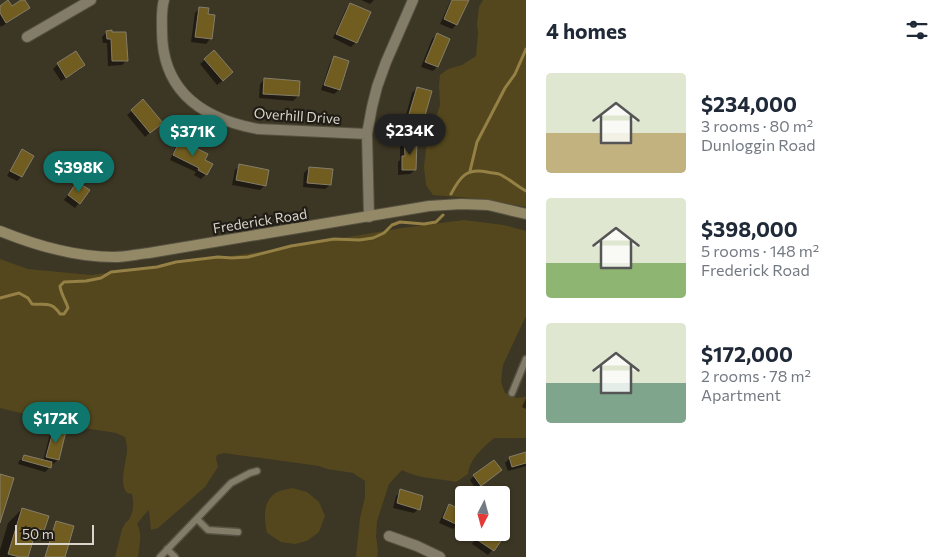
<!DOCTYPE html>
<meta charset="utf-8">
<style>
:root{--surface:#fff;--page:#f2f2f3;--text:#1f2937;--muted:#747a83;--accent:#0f766e}
body{margin:0;font-family:Commissioner,sans-serif;background:var(--page);color:var(--text);height:100vh;display:flex;flex-direction:column;font-size:19px;white-space:nowrap}
*{box-sizing:border-box;margin:0}
p{font-size:16px;color:var(--muted)}
.icon{flex:none;width:28px;height:28px;fill:none;stroke:currentColor;stroke-width:2;stroke-linecap:round;stroke-linejoin:round}
.map{position:relative;flex:1;overflow:hidden}
.drawer{display:flex;flex-direction:column;background:var(--surface);width:425px}
.drawer>*{flex:none}
.needle{width:32px;rotate:186deg}
.buttons{position:absolute;left:455px;top:486px;display:grid;gap:10px}
.buttons a{display:grid;place-items:center;width:55px;height:55px;border-radius:5px;background:var(--surface);box-shadow:0 1px 4px #0004;font-size:25px}
.scale{position:absolute;left:15px;bottom:12px;width:79px;box-sizing:border-box;padding-left:5px;border:2px solid #d9d5cb;border-top:0;font-size:14px;line-height:18px;white-space:nowrap;color:#d9d5cb;-webkit-text-stroke:4px #201d16;paint-order:stroke}
.price{position:absolute;translate:-50% -42px;padding:0 11px;border-radius:18px;background:var(--accent);color:#fff;font-size:16px;line-height:32px;filter:drop-shadow(0 1px 2px #0008)}
.price::after{content:'';position:absolute;left:50%;top:30px;width:15px;height:11px;margin-left:-8px;background:inherit;clip-path:polygon(0 0,100% 0,50% 100%)}
.price.active{background:#222;color:#fff}
ul{padding:0;list-style:none}
li{display:flex;align-items:center;gap:15px;height:125px;padding:0 20px}
li span{display:grid;place-items:center;flex:none;width:140px;height:100px;border-radius:5px;color:#555}
li>.icon{margin-inline-start:auto}
span .icon{width:60px;height:60px;fill:#fffc;stroke-width:1}
li b{font-size:21px}
h2{display:flex;justify-content:space-between;align-items:center;height:60px;padding:0 20px;font-size:21px}
main{display:flex;flex:1;min-height:0}
.map>svg:first-child{display:block}
.green{fill:#54471d}
.shadow{fill:#0007}
.lines{fill:none;stroke-linecap:round;stroke-linejoin:round}
.stream{stroke:#958145;stroke-width:3}
.building{fill:#715d20;stroke:#847d6a}
.lane-casing{stroke:#565142;stroke-width:9}
.street-casing{stroke:#565142;stroke-width:12}
.secondary-casing{stroke:#565142;stroke-width:12}
.lane{stroke:#827c68;stroke-width:6}
.street{stroke:#827c68;stroke-width:10}
.secondary{stroke:#948966;stroke-width:10}
.labels{text-anchor:middle;stroke-width:4.5;stroke-linejoin:round;paint-order:stroke}
.street-label{font-size:14px;fill:#d9d5cb;stroke:#201d16}
</style>
<main>
<div class="map">
<svg width="526" height="557" viewBox="0 0 526 557">
<rect width="100%" height="100%" fill="#3c3624"/>
<path class="green" d="M483,0H526V207L482,199L433,195L426,185L424,167L426,149L440,105L439,85L440,75L448,69L462,65L476,56L478,33L477,24L479,7Z
M464,220L504,225L526,231V316L503,365L501,382L505,393L517,398L526,397V438H494C483,448 470,458 468,474L456,482C438,478 418,479 402,470L389,484L377,521L376,536L378,551L377,557H356L360,518L365,497V481L353,473L327,469L319,466L224,453L217,455L216,458L218,467L205,487L158,528L151,530L149,510L144,515L137,524C143,534 139,546 138,557H115L122,529L126,522L128,521C134,512 134,504 132,494L127,493C118,483 127,461 127,449C127,445 126,441 125,437L116,433L84,428L0,408V259L28,269L91,275L253,253L402,228Z
M292,488L307,492L319,502L325,516L319,532L307,541L295,544L281,542L267,533C264,519 262,501 277,492C281,490 288,489 292,488Z"/>
<path class="shadow" d="M361,0H374L370,4Z
M451,0H467L456,25L452,29L440,24Z
M350,5L356,42L351,47L333,38L346,9Z
M0,7L12,8H28L23,12L1,27L0,25Z
M200,8L207,15L214,16L210,39L206,44L191,42L195,13Z
M107,32L127,60L122,65L108,66L107,43H103L102,37Z
M437,35V67L433,71L421,67L432,39Z
M214,52L227,77L217,85L200,64Z
M76,53L84,65L79,70L61,81L53,69L58,64Z
M334,58L339,90L334,94L321,90L330,63Z
M265,79L298,96L293,101L259,98L260,84Z
M417,88L423,118L418,123L405,119L412,93Z
M143,101L156,127L145,137L127,115Z
M181,142L203,160L206,174L201,179L194,175L196,172L170,160L176,146Z
M405,142L415,170L410,174L398,175V162L400,160V147Z
M22,151L21,177L17,181L7,176L18,155Z
M240,166L265,185L260,190L232,185L235,170Z
M309,168L330,185L325,189L303,187L304,173Z
M77,183L79,203L75,208L64,200Z
M526,398V409L522,407Z
M54,429L58,460L53,464H50V467L45,472L18,464L19,461L24,456L43,461L50,434Z
M526,453V466L508,471L505,463L510,458Z
M500,470L476,489L470,480L474,476Z
M401,491L418,509L414,513L393,508L396,496Z
M449,506L457,525L453,529L439,523L445,510Z
M22,509L43,530L32,542L27,557H0V550L8,523Z
M480,532H492L501,539L488,555L472,544Z"/>
<g class="lines">
<path class="stream" d="M470,171L477,142L505,88L515,74L526,49
M451,194C460,177 466,168 487,172C491,173 495,173 499,174C508,178 517,186 526,191
M0,298L19,293L28,298L32,304C45,305 52,301 60,314H64L68,308C66,300 61,295 60,286L64,282L86,281L101,278L111,272L157,267L176,262L218,257L232,258L248,257L291,246L334,239L359,240L373,238L384,233L392,225L400,222L424,224L436,222L443,215"/>
</g>
<path class="building" d="M8,0L12,6L21,0H25L30,8L6,23L0,13V6Z
M452,0H469L457,25L444,19Z
M350,3L371,12L357,43L336,34Z
M199,7L209,8L208,14L215,15L212,39L195,37Z
M112,30V32H126L128,61H112L111,39H107L106,31Z
M437,33L450,39L438,67L425,62Z
M214,50L233,72L223,81L204,59Z
M76,51L85,65L66,78L57,63Z
M334,56L349,61L340,90L324,85Z
M264,78L300,81L299,96L263,94Z
M417,87L432,91L424,119L409,114Z
M143,99L163,123L150,133L131,110Z
M180,140L208,154L205,160L213,164L207,175L198,170L199,168L173,155Z
M404,141H417L416,170H402V156H405Z
M22,149L34,156L22,177L10,171Z
M239,164L269,170L266,186L236,180Z
M309,167L333,169L331,185L307,183Z
M77,182L90,190L80,204L68,195Z
M54,428L66,431L59,460L46,457Z
M526,452V463L512,467L509,457Z
M24,455L52,462L51,468L22,460Z
M494,460L502,470L481,486L473,475Z
M0,474L14,478L0,523Z
M400,489L423,496L420,510L397,503Z
M449,504L464,511V515L458,525L443,518Z
M22,508L49,516L44,531L37,528L28,557H20L8,554Z
M56,521L74,526L65,557H45Z
M480,532H494L503,538L494,551L476,539Z"/>
<g class="lines">
<g class="lane-casing">
<path id="lane" d="M512,393L526,359
M197,519L208,530L238,532
M167,549L175,557
M160,557L231,483L250,473L257,471"/>
</g>
<g class="street-casing">
<path id="street" d="M164,0C161,10 162,20 162,31C162,92 203,119 258,129L367,134
M27,37L91,0
M369,217L367,134L372,107L377,87L386,62L413,0
M389,536L417,546L440,557"/>
</g>
<g class="secondary-casing">
<path id="secondary" d="M0,231C37,246 74,257 114,257C126,257 138,254 149,253L429,206L461,204L488,205L526,214"/>
</g>
<use href="#lane" class="lane"/>
<use href="#street" class="street"/>
<use href="#secondary" class="secondary"/>
</g>
<g class="labels">
<g class="street-label">
<text transform="translate(297 116) rotate(4)" y="5">Overhill Drive</text>
<text transform="translate(260 221) rotate(-9)" y="5">Frederick Road</text>
</g>
</g>
</svg>
<div class="buttons">
<a><svg class="needle" viewBox="-14 -14 28 28"><path d="M0-13l5 13h-10z" fill="#e53935"/><path d="M0 13l5-13h-10z" fill="#747a83"/></svg></a>
</div>
<div class="scale">50 m</div>
<b class="price active" style="left:410px;top:156px">$234K</b>
<b class="price" style="left:193px;top:157px">$371K</b>
<b class="price" style="left:79px;top:193px">$398K</b>
<b class="price" style="left:56px;top:444px">$172K</b>
</div>
<section class="drawer">
<h2>4 homes<svg class="icon" aria-label="filters" viewBox="0 0 24 24"><path d="M4 7h16M4 17h16"/><circle cx="9" cy="7" r="2"/><circle cx="15" cy="17" r="2"/></svg></h2>
<ul>
<li><span style="background:linear-gradient(#dfe7d0 60%,#c2b280 0)"><svg class="icon" aria-label="home" viewBox="0 0 24 24"><path d="M3 11l9-7 9 7M6 9v11h12V9"/></svg></span><div><b>$234,000</b><p>3 rooms · 80 m²</p><p>Dunloggin Road</p></div></li>
<li><span style="background:linear-gradient(#dfe7d0 65%,#8fb573 0)"><svg class="icon" aria-label="home" viewBox="0 0 24 24"><path d="M3 11l9-7 9 7M6 9v11h12V9"/></svg></span><div><b>$398,000</b><p>5 rooms · 148 m²</p><p>Frederick Road</p></div></li>
<li><span style="background:linear-gradient(#dfe7d0 60%,#7fa58c 0)"><svg class="icon" aria-label="home" viewBox="0 0 24 24"><path d="M3 11l9-7 9 7M6 9v11h12V9"/></svg></span><div><b>$172,000</b><p>2 rooms · 78 m²</p><p>Apartment</p></div></li>
</ul>
</section>
</main>
